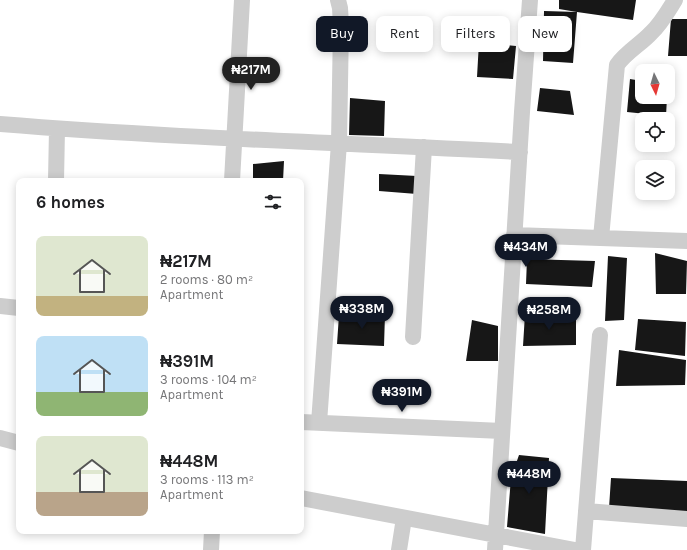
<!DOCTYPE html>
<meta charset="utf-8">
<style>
:root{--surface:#fff;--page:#f2f2f2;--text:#202124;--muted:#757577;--accent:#111827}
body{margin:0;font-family:Karla,sans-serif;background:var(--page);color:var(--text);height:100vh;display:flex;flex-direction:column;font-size:15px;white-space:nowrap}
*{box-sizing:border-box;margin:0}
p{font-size:13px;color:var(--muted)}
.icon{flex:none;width:22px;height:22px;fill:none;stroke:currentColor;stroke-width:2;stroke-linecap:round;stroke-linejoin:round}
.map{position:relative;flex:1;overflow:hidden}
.sheet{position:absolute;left:16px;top:178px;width:288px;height:356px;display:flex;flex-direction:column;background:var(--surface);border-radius:8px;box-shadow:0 2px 10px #0003}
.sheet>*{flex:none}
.guide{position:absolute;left:316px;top:16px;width:311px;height:36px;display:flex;gap:8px}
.needle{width:26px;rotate:175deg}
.fabs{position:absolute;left:635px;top:64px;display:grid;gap:8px}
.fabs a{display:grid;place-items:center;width:40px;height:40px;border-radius:8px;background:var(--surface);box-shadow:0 2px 10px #0003;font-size:20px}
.price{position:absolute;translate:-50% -34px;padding:0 9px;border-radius:14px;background:var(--accent);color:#fff;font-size:13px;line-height:26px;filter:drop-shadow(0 1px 2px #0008)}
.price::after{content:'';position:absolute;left:50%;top:24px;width:12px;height:9px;margin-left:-6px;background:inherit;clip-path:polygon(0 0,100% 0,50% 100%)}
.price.current{background:#222;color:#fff}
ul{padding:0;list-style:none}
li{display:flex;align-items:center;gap:12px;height:100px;padding:0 20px}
li span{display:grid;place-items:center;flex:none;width:112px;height:80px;border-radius:8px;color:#555}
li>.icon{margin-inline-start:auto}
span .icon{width:48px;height:48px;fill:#fffc;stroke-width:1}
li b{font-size:17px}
h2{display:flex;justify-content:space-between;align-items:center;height:48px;padding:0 20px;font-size:17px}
.tag{padding:0 14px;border-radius:8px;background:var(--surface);box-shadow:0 2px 10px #0003;font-size:14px;line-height:36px}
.tag.current{background:var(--accent);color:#fff}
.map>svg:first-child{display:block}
.building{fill:#171717}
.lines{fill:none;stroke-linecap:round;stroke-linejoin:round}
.minor{stroke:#cdcdcd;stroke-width:16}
</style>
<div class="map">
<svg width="687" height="550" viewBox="0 0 687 550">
<rect width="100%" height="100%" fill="#fff"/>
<path class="building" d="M559,0H636L633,20L577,12L573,63L543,61L544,11L577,12L559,9Z
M671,19H687V56H668Z
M479,42L516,46L513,79L477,77Z
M630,79L642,81V97H667L666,116L627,112Z
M540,88L570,91L574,115L537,111Z
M350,98L385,101L384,136L349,135Z
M284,161L283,181H253V164Z
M379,174L417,176V194L379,191Z
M655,253L687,261L686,294H656Z
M608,256L627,258L624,320L605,321Z
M527,259L595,261L592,287L526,284Z
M385,314L384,346L337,344L339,315Z
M525,314L576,318V345L523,346Z
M638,319L686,322L685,356L635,350Z
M472,320L498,326V361H466Z
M619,350L686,360L685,385L616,386Z
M519,455L549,458L545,534L507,527L511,478Z
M611,478L687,481V513L609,508Z"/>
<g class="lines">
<path class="minor" d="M0,124C173,138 346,143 520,152
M56,181L57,129
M232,181L242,0
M514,235L687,241
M601,238L617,65C626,52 641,44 651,33C661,24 668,11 675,0
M0,306L19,308
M413,337L424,147
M301,422L502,431
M319,423L339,143L341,25L340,8L338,0
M0,438L19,443
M301,498L575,550
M586,511L687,519
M211,550L212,531
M399,550L404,518
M495,550L522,112L530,0
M583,550L600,335"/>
</g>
</svg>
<div class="fabs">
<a><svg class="needle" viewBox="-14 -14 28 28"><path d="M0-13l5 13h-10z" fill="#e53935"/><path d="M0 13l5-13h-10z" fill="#757577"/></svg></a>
<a><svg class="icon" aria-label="locate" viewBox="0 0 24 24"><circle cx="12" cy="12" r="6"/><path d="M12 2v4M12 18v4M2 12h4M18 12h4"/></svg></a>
<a><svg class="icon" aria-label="layers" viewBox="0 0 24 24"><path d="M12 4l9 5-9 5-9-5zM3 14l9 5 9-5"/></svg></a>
</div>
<b class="price current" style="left:251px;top:91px">₦217M</b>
<b class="price" style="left:526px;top:268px">₦434M</b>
<b class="price" style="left:362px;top:330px">₦338M</b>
<b class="price" style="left:549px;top:331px">₦258M</b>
<b class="price" style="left:402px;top:413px">₦391M</b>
<b class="price" style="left:529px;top:495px">₦448M</b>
<div class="guide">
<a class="tag current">Buy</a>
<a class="tag">Rent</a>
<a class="tag">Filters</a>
<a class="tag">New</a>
</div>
<section class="sheet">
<h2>6 homes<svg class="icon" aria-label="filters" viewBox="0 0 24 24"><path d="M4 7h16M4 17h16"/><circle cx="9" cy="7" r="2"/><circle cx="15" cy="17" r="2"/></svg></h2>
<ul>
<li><span style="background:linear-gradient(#dfe7d0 75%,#c2b280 0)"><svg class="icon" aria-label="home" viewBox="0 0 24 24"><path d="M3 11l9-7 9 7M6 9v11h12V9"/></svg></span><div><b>₦217M</b><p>2 rooms · 80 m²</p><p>Apartment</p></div></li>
<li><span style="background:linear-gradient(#bfe0f5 70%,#8fb573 0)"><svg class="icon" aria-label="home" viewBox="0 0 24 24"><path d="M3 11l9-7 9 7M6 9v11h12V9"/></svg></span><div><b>₦391M</b><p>3 rooms · 104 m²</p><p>Apartment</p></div></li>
<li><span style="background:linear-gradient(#dfe7d0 70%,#b9a48a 0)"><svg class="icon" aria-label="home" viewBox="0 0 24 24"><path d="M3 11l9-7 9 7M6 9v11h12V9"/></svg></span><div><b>₦448M</b><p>3 rooms · 113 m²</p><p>Apartment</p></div></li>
</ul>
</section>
</div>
